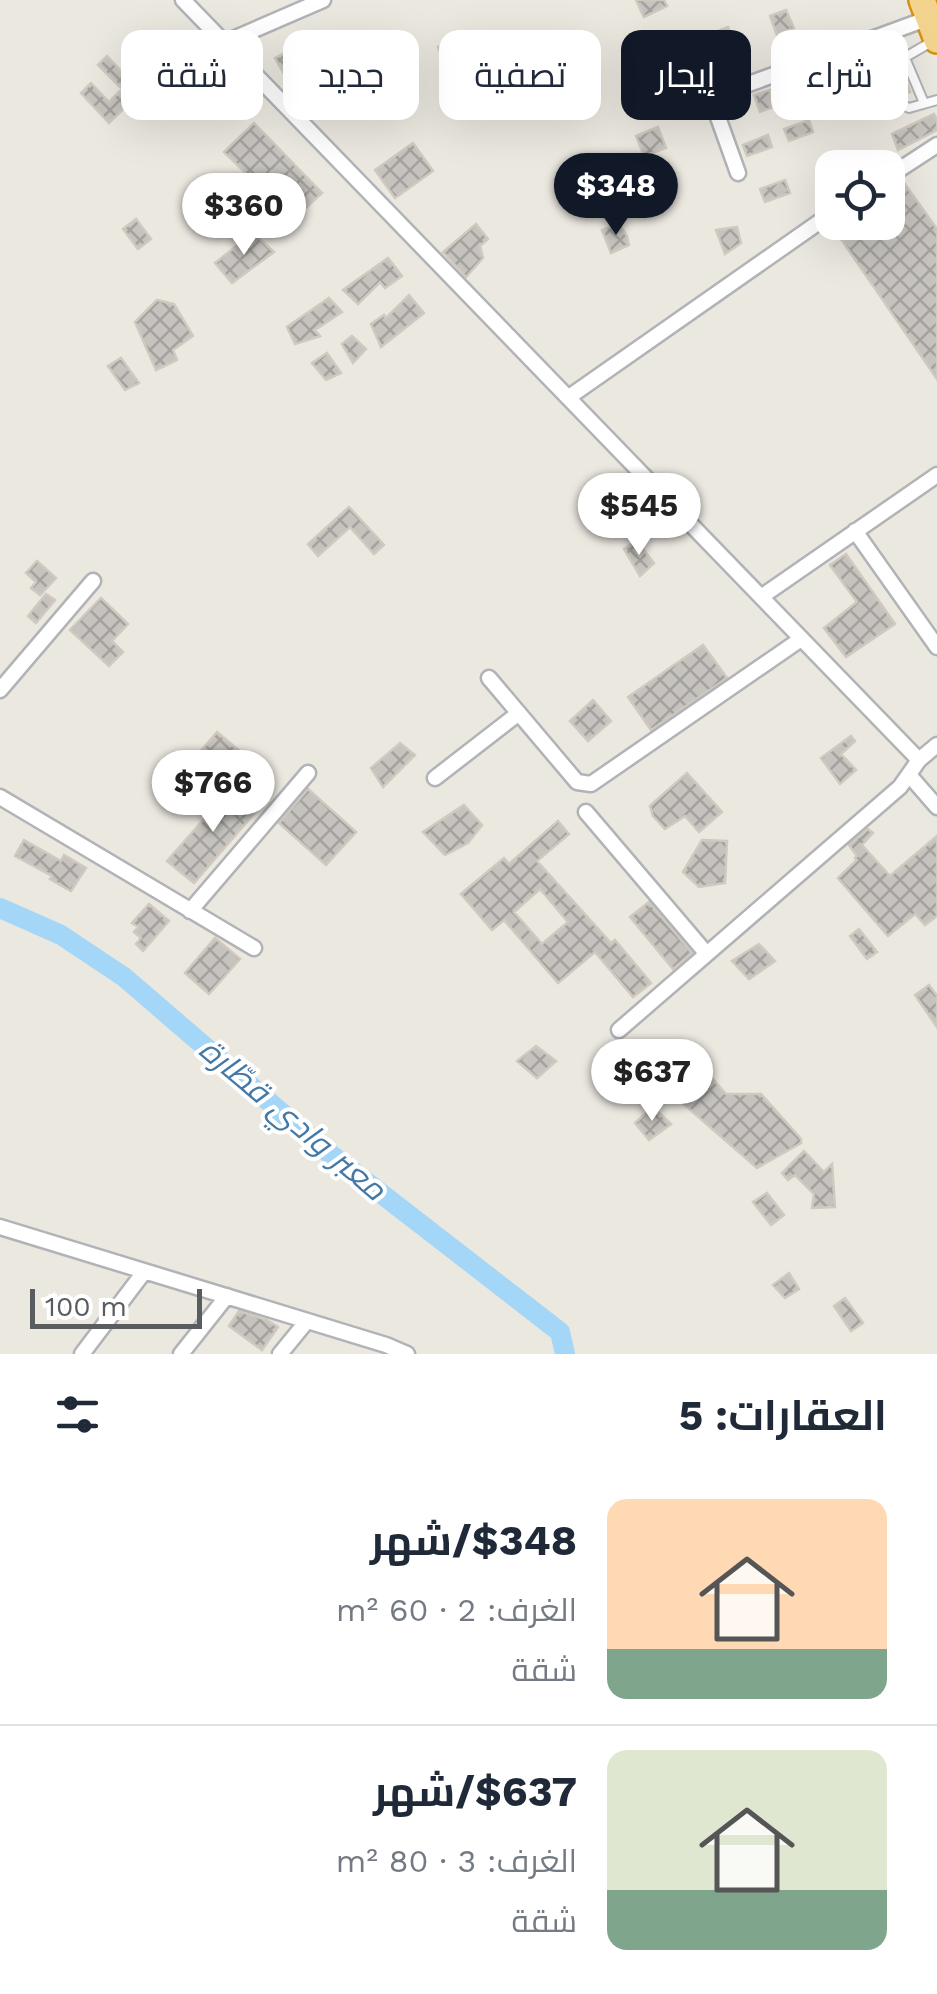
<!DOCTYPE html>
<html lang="ar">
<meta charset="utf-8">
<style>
:root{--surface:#fff;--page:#f2f2f3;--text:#1f2937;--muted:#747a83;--line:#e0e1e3;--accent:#111827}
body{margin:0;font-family:"Work Sans",Cairo,sans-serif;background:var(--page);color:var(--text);direction:rtl;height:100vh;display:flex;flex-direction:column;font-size:38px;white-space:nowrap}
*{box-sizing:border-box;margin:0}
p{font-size:32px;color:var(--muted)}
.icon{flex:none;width:55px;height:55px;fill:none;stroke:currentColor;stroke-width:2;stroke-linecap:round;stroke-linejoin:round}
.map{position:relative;height:1354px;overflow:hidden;direction:ltr}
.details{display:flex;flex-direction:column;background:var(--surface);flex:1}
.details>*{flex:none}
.guide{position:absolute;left:30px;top:30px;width:878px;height:90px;direction:rtl;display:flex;gap:20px}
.tools{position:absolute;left:815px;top:150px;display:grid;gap:20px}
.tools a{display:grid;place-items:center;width:90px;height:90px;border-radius:20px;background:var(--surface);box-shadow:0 10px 40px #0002;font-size:50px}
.scale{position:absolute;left:30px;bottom:25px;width:172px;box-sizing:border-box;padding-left:10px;border:5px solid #595d60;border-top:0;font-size:28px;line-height:35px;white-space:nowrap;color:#595d60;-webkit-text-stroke:8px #fff;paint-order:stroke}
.price{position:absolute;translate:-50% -85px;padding:0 22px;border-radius:35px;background:#fff;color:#222;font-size:32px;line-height:65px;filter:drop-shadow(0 2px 5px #0008)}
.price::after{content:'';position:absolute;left:50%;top:60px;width:30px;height:22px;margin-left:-15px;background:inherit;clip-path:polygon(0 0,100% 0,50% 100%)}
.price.current{background:var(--accent);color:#fff}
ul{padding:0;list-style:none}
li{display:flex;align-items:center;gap:30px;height:250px;padding:0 50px}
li+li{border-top:2px solid var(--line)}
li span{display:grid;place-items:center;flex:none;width:280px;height:200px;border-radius:20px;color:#555}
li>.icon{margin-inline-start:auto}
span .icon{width:120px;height:120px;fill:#fffc;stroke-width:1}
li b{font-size:42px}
h2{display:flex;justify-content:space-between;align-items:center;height:120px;padding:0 50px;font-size:42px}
.chip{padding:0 35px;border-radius:20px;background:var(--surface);box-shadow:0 10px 40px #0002;font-size:35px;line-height:90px}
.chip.current{background:var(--accent);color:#fff}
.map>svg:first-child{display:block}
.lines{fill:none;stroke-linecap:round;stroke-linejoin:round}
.river{stroke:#a4d7f7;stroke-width:20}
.building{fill:url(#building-cross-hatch);stroke:#cfc9bf;stroke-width:2.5;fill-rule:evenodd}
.lane-casing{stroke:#b1b3b7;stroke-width:12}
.street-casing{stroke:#b1b3b7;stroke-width:19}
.highway-casing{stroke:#d89013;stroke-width:30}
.lane{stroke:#fff;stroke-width:8}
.street{stroke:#fff;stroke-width:14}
.highway{stroke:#f3d48f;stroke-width:25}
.labels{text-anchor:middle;stroke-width:8;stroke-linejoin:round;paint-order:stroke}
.water-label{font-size:32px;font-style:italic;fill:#4479a6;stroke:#fff}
</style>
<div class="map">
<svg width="937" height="1354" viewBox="0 0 937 1354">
<defs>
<pattern id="building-cross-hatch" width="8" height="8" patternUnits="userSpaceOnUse" patternTransform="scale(2.5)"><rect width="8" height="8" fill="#c6c3be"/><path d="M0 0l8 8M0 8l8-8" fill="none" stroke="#a4a29e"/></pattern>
</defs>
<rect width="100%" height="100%" fill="#ebe8e0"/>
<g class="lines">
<path class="river" d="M0,908L61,935L124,977L325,1150L560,1332L565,1354"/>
</g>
<path class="building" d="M636,0H664L667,6L644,17Z
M786,10L794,28L777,35L770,16Z
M728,27L743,68L703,83L688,42Z
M459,39L474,77L453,85L438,47Z
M287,52L300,74L288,81L275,58Z
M107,56L141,92L109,123L81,93L91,83L109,102L122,89L98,65Z
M830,73L842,106L828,111L816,79Z
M904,74L910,92L905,94L901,89H895L891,93V99L880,103L871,80L880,77L882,82L892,86L897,83L898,76Z
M796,84L801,97L760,112L754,95L770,90L771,94Z
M934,114L937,120V130L898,150L892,134Z
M809,120L813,132L789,141L784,129Z
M254,123L322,193L307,207L272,171L258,185L224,152Z
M658,127L666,148L644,156L636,136Z
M768,135L772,147L747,156L743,145Z
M413,143L433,171L395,198L375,170Z
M785,180L790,193L765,202L760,189Z
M902,180L937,229V379L832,226L837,222H888V188Z
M136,219L151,239L138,249L123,229Z
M476,224L488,239L480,246L483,258L466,277L443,252Z
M619,224L627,236L629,245L611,253L602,230Z
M737,227L741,243L725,254L716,230Z
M253,233L274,252L232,283L215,263Z
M388,258L402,276L385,288L380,282L358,304L343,290Z
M409,295L424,313L381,347L371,324L384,315L386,318Z
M329,298L342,312L315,330L320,336L295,344L287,327Z
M157,300L174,304L193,336L173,350L177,360L156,370L135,322Z
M352,336L366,349L353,363L342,344Z
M327,353L341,373L326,380L312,363Z
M121,358L139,383L125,390L108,366Z
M349,507L384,545L374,554L350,527L318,556L308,544Z
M637,541L654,563L640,576L624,549Z
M846,554L895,624L846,657L824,628L857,602L830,565Z
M37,561L56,578L40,595L31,588L36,582L26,573Z
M46,594L55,600L36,623L28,616Z
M101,598L128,624L112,641L123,652L109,666L70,630Z
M703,645L727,678L651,730L628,697Z
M593,700L611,721L588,741L570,721Z
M217,732L254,763L235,786L198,754Z
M851,736L855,741L841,754L856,770L840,784L821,758Z
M400,743L415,755L383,787L371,768Z
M687,773L722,812L699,832L685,816L665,829L653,816L650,806Z
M233,786L259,808L194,883L167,861Z
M308,789L356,832L326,865L279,823Z
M464,805L482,825L468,843L445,855L423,832Z
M558,821L569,834L537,861L611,943L615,940L651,983L633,997L595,952L558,983L504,920L492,930L461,894L504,858L509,864ZM540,889L568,922L542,944L514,912Z
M868,829L873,833L862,845L890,876L937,836V916L925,925L915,914L888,936L838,878L857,860L855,858L857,856L849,845Z
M24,840L61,861L64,855L86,868L71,891L50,879L52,876L15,856Z
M702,840L727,841L725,883L699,887L683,872Z
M649,902L692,953L673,969L630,917Z
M149,904L169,921L143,951L136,944L141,938L134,932L138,927L132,923Z
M859,929L877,952L867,959L850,936Z
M215,938L240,959L209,994L185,973Z
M759,944L775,961L749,979L732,961Z
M929,985L937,996V1027L915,995Z
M536,1046L556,1061L537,1078L517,1061Z
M701,1065L726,1094H761L801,1139V1143L757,1168L672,1094V1090Z
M653,1107L671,1124L649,1140L635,1123Z
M804,1151L824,1172L832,1164L835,1207L812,1208L814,1194L795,1175L788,1180L782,1173Z
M767,1193L784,1215L771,1225L753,1202Z
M789,1273L799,1289L785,1298L773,1285Z
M845,1298L863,1323L851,1331L834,1306Z
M239,1311L267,1320L278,1327L262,1350L229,1326Z"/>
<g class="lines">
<g class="lane-casing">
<path id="lane" d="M905,58L924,103
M891,79L889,72L890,66L933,41
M898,96L903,105L909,108L937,100"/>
</g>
<g class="street-casing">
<path id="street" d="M183,0L919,760
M224,43L323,0
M738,173L714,106L716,96L929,18
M888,177L937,145
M569,397L832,213
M855,531L937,647
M761,597L937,475
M489,678L577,782L591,784L801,639
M0,690L93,581
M910,776L937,807
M435,778L519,713
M0,797L254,948
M586,812L706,953
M190,911L308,773
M619,1030L900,787L919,760L937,745
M0,1227L386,1345L407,1354
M82,1354L144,1272
M181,1354L227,1296
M280,1354L307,1321"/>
</g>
<g class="highway-casing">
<path id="highway" d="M922,0L937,40"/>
</g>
<use href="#lane" class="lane"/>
<use href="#street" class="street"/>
<use href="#highway" class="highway"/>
</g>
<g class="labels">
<g class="water-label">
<text transform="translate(293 1119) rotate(40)" y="11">معبر وادي قطّارة</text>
</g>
</g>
</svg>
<div class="tools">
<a><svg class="icon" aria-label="locate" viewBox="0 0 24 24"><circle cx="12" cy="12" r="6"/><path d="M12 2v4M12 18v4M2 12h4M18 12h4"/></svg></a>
</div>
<div class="scale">100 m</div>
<b class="price current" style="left:616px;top:238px">$348</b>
<b class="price" style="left:244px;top:258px">$360</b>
<b class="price" style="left:639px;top:558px">$545</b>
<b class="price" style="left:213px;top:835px">$766</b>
<b class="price" style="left:652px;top:1124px">$637</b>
<div class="guide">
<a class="chip">شراء</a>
<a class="chip current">إيجار</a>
<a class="chip">تصفية</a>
<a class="chip">جديد</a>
<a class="chip">شقة</a>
</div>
</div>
<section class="details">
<h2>العقارات: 5<svg class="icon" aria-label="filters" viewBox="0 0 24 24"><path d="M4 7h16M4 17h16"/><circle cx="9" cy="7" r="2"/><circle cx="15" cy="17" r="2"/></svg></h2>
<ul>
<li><span style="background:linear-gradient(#ffd9b3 75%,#7fa58c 0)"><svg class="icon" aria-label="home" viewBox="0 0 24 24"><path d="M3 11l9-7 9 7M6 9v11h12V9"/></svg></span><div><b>$348/شهر</b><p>الغرف: 2 · 60 m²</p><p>شقة</p></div></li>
<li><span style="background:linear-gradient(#dfe7d0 70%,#7fa58c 0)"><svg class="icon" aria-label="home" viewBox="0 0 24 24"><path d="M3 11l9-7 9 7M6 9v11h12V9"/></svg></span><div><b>$637/شهر</b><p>الغرف: 3 · 80 m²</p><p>شقة</p></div></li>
</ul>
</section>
